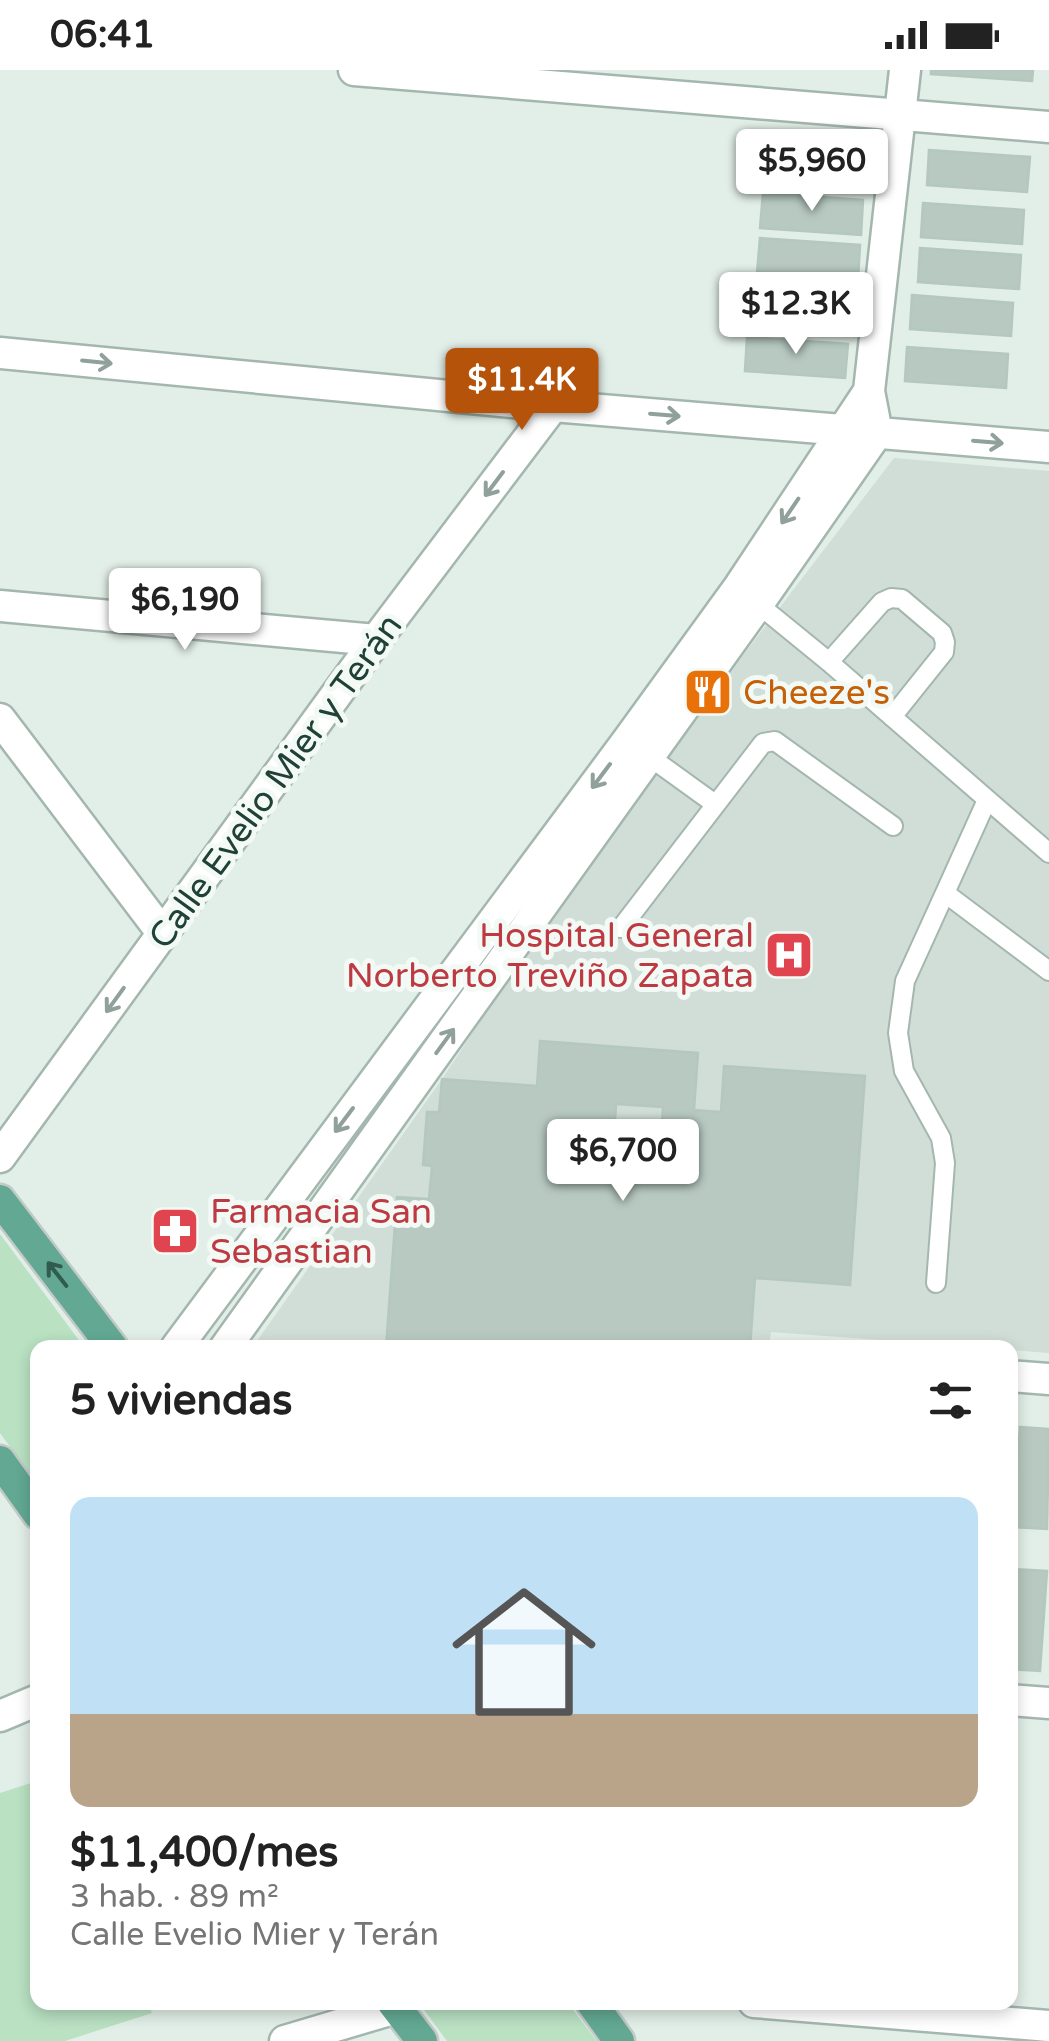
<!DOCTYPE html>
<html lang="es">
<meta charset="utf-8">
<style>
:root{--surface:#fff;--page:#f2f2f2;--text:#222;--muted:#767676;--accent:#b45309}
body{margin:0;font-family:"Varela Round",sans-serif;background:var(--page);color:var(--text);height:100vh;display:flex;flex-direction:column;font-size:38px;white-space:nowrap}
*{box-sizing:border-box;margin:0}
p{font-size:32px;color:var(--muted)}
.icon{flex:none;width:55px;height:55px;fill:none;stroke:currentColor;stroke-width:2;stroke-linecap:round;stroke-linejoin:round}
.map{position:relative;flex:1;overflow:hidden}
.panel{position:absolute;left:30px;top:1270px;width:988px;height:670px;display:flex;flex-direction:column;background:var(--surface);border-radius:20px;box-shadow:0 5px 15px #0003}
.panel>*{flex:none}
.price{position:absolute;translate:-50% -85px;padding:0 22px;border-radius:10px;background:#fff;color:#222;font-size:32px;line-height:65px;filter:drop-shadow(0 2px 5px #0008)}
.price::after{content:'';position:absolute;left:50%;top:60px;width:30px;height:22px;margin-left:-15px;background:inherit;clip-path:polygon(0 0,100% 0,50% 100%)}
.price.active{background:var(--accent);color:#fff}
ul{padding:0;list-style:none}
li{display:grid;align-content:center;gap:20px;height:530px;padding:0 40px}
li span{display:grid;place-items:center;height:310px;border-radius:20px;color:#555}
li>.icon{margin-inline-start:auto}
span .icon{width:180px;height:180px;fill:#fffc;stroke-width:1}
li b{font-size:42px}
h2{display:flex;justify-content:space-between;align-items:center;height:120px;padding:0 40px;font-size:42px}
.status{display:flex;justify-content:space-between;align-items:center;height:70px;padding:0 50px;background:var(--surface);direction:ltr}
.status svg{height:28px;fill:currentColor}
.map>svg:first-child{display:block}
.built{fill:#d0ded7}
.green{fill:#b9e1c2}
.building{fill:#b7c9c1;stroke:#b4c8bf;stroke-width:2.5;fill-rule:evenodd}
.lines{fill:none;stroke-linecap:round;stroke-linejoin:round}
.service-casing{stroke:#a4b7af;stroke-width:22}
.minor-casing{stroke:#a4b7af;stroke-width:35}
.primary-casing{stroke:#c1cac7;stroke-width:35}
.service{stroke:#fff;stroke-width:18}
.minor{stroke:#fff;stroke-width:30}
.primary{stroke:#62a892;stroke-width:30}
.oneway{stroke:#90a09b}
.oneway2{stroke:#305b4e}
.labels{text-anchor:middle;stroke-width:10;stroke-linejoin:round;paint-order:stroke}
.food-label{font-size:35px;fill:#c56008;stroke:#f3faf6;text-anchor:start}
.street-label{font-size:35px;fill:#204137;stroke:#f3faf6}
.health-label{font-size:35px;fill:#be3a42;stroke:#f3faf6;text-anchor:end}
</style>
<div class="status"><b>06:41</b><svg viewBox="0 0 49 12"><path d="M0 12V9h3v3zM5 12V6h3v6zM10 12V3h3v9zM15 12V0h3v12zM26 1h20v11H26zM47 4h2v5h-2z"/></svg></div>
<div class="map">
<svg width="1049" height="1971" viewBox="0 0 1049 1971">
<rect width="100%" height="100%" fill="#e2eee8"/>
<path class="built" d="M894,388L1049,401V1283L1010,1280V1278L975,1277L771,1262L769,1278H252L442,1009L489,938L735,596Z"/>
<path class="green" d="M0,1164L84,1277L38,1278L37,1414L0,1363Z
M37,1711L38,1932L148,1933L152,1943L65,1971H0V1723Z
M419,1933H568L597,1971H447Z"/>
<path class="building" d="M931,0H1033L1032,11L931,4Z
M768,71L869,78L866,112L766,105Z
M929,80L1030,87L1027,122L927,115Z
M763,123L863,130L861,165L760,158Z
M923,133L1024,140L1022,174L921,167Z
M760,168L860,175L858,209L757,203Z
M920,178L1021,185L1019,219L918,212Z
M751,216L852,223L850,257L749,250Z
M912,225L1013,233L1011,266L910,259Z
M747,267L848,274L845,308L745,301Z
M907,277L1008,284L1006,318L905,311Z
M540,971L698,983L694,1040L721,1042L724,996L865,1006L850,1215L755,1208L750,1278H386L397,1127L429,1129L432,1096L423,1095L427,1042H439L442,1009L537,1016ZM616,1034L663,1037L662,1053L615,1051Z
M1020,1357L1049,1359L1047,1459L1013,1457Z
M1013,1499L1047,1501L1040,1601L1010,1599V1539Z"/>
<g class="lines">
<g class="service-casing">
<path id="service" d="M753,530L829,592L1049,783
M829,592L882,532L891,528L902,529L942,563L945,572L944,582L892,647
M643,682L715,734
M987,730L945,823L1049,901
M621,858L763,673L775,671L893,756
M936,1213L945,1093L941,1068L904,1001L898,963L905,911L945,823"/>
</g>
<g class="minor-casing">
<path id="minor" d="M354,0L1049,57
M0,283L553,336L1049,377
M0,536L376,570
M0,649L163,864
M0,1087L376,570L553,336
M176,1278L628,670L739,517L869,321
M225,1278L758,534L877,363L869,321L905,0
M1010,1306L1049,1309
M1010,1630L1049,1633
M0,1646L38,1630
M754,1932L1049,1956
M285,1971L396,1938"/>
</g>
<g class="primary-casing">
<path id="primary" d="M0,1130L113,1278
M0,1391L38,1444
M392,1932L422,1971
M591,1932L619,1971"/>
</g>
<use href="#service" class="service"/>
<use href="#minor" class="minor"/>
<use href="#primary" class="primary"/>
</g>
<defs><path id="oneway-shaft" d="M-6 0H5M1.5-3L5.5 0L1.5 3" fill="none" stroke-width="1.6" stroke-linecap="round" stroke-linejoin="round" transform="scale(2.5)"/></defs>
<g class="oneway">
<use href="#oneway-shaft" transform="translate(97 292) rotate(6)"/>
<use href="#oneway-shaft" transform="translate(665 345) rotate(5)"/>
<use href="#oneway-shaft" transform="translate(988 372) rotate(5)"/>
<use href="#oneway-shaft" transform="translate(494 414) rotate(127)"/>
<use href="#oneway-shaft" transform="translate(790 441) rotate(124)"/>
<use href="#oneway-shaft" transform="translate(601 706) rotate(127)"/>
<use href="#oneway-shaft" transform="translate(115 930) rotate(126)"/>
<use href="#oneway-shaft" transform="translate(445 971) rotate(-54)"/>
<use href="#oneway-shaft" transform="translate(344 1050) rotate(127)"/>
</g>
<use class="oneway2" href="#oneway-shaft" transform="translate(57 1204) rotate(-128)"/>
<defs>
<g id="restaurant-square" transform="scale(2.5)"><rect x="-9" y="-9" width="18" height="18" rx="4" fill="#e8710a" stroke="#f3faf6"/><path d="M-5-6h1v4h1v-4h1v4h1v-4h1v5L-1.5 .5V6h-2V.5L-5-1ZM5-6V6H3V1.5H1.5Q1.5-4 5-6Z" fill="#fff"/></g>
<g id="hospital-square" transform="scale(2.5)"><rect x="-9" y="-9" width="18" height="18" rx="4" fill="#e0444e" stroke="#f3faf6"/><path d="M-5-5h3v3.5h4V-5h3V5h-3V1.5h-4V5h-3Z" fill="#fff"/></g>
<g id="pharmacy-square" transform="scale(2.5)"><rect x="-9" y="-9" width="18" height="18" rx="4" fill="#e0444e" stroke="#f3faf6"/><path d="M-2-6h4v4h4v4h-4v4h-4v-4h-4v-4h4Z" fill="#fff"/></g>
</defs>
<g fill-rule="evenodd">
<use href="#restaurant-square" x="708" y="622"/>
<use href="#hospital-square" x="789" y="885"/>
<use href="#pharmacy-square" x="175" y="1161"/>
</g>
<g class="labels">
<g class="food-label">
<text x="743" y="634">Cheeze's</text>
</g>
<g class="street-label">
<text transform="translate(275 711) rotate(-54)" y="12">Calle Evelio Mier y Terán</text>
</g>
<g class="health-label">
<text x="754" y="877">Hospital General<tspan x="754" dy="40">Norberto Treviño Zapata</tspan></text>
<text x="210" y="1153" text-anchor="start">Farmacia San<tspan x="210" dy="40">Sebastian</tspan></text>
</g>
</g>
</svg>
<b class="price" style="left:812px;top:144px">$5,960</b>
<b class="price" style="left:796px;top:287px">$12.3K</b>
<b class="price active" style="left:522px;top:363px">$11.4K</b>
<b class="price" style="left:185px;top:583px">$6,190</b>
<b class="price" style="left:623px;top:1134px">$6,700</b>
<section class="panel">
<h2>5 viviendas<svg class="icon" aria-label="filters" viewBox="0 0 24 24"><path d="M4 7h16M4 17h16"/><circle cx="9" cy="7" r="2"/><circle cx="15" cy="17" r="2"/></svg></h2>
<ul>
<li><span style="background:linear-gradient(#bfe0f5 70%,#b9a48a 0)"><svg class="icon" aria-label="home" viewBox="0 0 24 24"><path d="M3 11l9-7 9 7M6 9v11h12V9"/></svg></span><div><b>$11,400/mes</b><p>3 hab. · 89 m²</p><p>Calle Evelio Mier y Terán</p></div></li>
</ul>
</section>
</div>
